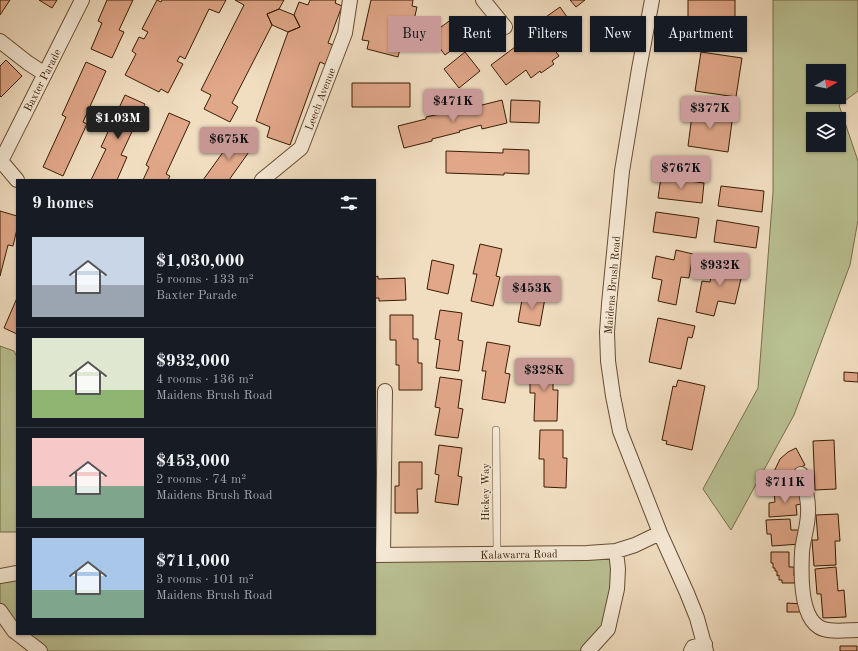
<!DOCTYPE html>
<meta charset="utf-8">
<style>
:root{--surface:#171b24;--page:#20242c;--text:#f1f3f6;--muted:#9ea1a6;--line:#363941;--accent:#c59692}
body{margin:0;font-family:"Old Standard TT",serif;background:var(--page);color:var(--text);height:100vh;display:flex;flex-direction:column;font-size:15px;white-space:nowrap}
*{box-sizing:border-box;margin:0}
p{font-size:13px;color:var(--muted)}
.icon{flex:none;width:22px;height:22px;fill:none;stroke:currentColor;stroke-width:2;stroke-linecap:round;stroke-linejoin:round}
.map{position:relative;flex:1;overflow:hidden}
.drawer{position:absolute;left:16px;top:179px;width:360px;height:456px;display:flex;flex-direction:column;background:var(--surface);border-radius:0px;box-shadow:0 1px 3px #0004}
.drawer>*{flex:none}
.hud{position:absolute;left:388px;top:16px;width:380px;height:36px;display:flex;gap:8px}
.needle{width:26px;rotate:80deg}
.controls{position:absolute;left:806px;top:64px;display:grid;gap:8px}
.controls a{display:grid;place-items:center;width:40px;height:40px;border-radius:0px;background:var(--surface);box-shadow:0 1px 3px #0004;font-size:20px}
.price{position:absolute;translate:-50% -34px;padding:0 9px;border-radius:4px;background:var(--accent);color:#111;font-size:13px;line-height:26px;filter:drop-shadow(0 1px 2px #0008)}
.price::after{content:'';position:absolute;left:50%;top:24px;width:12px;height:9px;margin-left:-6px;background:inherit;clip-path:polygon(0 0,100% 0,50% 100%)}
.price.active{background:#222;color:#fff}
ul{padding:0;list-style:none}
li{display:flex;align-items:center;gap:12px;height:100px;padding:0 16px}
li+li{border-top:1px solid var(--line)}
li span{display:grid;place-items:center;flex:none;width:112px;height:80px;border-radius:0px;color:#555}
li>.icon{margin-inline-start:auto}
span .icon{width:48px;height:48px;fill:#fffc;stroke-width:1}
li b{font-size:17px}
h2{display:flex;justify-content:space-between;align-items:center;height:48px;padding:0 16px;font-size:17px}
.chip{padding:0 14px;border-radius:0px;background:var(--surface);box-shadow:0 1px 3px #0004;font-size:14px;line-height:36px}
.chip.active{background:var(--accent);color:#111}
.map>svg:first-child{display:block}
.green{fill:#b9c193;stroke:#7a6e4b;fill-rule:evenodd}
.building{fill:#e0a789;stroke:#3a1c03}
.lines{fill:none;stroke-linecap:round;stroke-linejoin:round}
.service-casing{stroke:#684c32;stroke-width:8}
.minor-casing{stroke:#684c32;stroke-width:16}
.service{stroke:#f6ead7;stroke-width:7}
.minor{stroke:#f6ead7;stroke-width:14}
.labels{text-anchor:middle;stroke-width:3;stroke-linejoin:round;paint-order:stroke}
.street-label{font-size:11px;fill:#3a1c03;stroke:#f6ead7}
</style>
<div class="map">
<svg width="858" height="651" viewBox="0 0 858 651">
<rect width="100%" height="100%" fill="#f1dec1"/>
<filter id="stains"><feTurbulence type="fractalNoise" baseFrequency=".005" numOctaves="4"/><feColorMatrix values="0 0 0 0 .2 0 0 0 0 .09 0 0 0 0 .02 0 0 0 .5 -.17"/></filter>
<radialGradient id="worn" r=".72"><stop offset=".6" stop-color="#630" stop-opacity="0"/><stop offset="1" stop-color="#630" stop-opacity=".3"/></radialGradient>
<path class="green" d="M773,0H858V91L839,105L858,161V220L850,265L794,415L731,530L703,489L758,388L773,192ZM813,71H839V97H813ZM813,119H839V145H813Z
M0,346L14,351L17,357V532H0Z
M616,551L608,629L588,651H40L18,634H375V555Z
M17,573V633L0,611V576Z"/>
<path class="building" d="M0,0H10L0,15Z
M39,0H57L52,8Z
M107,0H133L119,30L124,32L112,58L91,49L102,23L98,21Z
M157,0L161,2L162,0H226L219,13L209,9L185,59L180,56L177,61L183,64L168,93L161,89L159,92L125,75L136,54L132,51L139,37L144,39L148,32L142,29Z
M235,0H284L279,9L267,14L272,25L232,103L238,107L230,122L204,109L211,95L201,90L244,5Z
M310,0H336L335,3L342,6L328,43L336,46L329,66L320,62L290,145L267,137L270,127L256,121L288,32L300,27L294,15L299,2L308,5Z
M371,0H413L412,6L417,7L408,46L401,44L398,57L367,49L369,41L362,40Z
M570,0H585L576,7Z
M688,0H735V30H729V42H702V31H688Z
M560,7L577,31L570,36L572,39L563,45L562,43L554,49L559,56L552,61L554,64L541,73L540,71L531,78L526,70L506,85L491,65L539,29L536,24Z
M279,9L294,15L300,27L288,32L272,25L267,14Z
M452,19L467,39L445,55L430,35Z
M465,52L480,71L459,88L444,69Z
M701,52L742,58L736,97L695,91Z
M6,60L22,76L1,97L0,96V66Z
M86,62L106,71L83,122L87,124L63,176L43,167L66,117L62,115Z
M352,83H410V107H352Z
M125,95L145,104L121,155L127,157L117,180H91L106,149L101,147Z
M502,100L507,123L482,129L481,125L459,131L460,132L432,139V141L404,148L398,126L426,119V117L454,111V108L477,103L478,106Z
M511,100L540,101L539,123L510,122Z
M693,108L733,114L728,152L688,146Z
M169,113L190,122L166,174L170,176L168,180H143L149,167L146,165Z
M234,137L251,149L229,180H203Z
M503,149L529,150V174L504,173V175L446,173V151L503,153Z
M661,177L704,183L702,203L658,198Z
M721,186L764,191L762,212L718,206Z
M0,211L17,216V229L13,246L8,245L0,276Z
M656,212L699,218L696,238L653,232Z
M717,220L759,227L756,248L714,242Z
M480,244L502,249L496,276L500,277L493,306L471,301L477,274H473Z
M676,250L693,254L689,278L681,277L676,305L658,301L662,280L652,278L656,256L674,260Z
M714,259L744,266L735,304L718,301L714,316L696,312L702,281L710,282Z
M432,260L454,265L448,294L427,289Z
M378,276V279L405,278L406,300L379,301V298H375V277Z
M523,294L545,298L540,326L518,322Z
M17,298V334L4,328Z
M440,310L462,313L458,340L463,341L459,371L436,368L440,340L435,339Z
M390,315H413V339H418V363H422V390H399V365H396V340H390Z
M658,318L695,326L692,338L688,337L681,369L649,362Z
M487,342L510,346L505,373L510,374L505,403L482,399L486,371H482Z
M530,363H553V390H558L557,421H534L535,393H530Z
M844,372L858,373V382L844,381Z
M440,377L462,380L458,408L463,409L458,438L435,435L440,408L435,407Z
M678,380L705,386L692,450L666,444L667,441L662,440L673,386L676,387Z
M540,430H563V458H567L566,488L544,487V459H539Z
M834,440L836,489L815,490L813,441Z
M439,445L462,448L458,476L462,477L458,505L435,502L439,475L435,474Z
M796,448L805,465L797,469L788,488L770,480L780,459L788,452Z
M399,462H422V489H417L418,513H395V486H399Z
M801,490L802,504L796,505L797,515L769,517V503L775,502L774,492Z
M838,514L840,541H835L836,565L814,566L812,540H818L816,515Z
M790,519L791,530H799L800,544L772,546L771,534H767L766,520Z
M771,552H789V567H794V576H798L797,583H782V580H779V575L777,576V571H775V568H773V563H771Z
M836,567L838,591L844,590L846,617L823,618L821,594H817L815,569Z
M787,603L803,604V612H787Z
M840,646H857V651H840Z"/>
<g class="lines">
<g class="service-casing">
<path id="service" d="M496,430L497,554"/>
</g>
<g class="minor-casing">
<path id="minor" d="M483,0L505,27
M652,0L639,69L622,171L609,304L607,332L608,361L613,396L620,431L660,533L687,593L697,618L706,651
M0,41L28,63L45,74
M0,161H1L17,180
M1,161L82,0
M262,180L301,148L345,33L350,0
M801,474C805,486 809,499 808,513C808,526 803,539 802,552C801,572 800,616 819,627C828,633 847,630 858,630
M375,555L587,553L616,551L635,545L660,533
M383,555L385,391
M0,576L17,573
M0,611L14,631L17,633
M18,634L40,651
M588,651L608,629L617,589L618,569L616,551
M691,651L693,647L705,644"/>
</g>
<use href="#service" class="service"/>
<use href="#minor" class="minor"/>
</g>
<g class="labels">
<g class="street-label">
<text transform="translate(42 80) rotate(-63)" y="4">Baxter Parade</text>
<text transform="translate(320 99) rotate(-69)" y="4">Leech Avenue</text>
<text transform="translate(612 285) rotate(-85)" y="4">Maidens Brush Road</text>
<text transform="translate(485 492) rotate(-90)" y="4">Hickey Way</text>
<text transform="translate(519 554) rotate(-1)" y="4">Kalawarra Road</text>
</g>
</g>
<rect width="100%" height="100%" filter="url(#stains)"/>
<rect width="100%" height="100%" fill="url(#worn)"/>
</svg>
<div class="controls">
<a><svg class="needle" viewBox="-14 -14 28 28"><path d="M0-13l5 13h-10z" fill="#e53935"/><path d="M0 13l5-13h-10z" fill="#9ea1a6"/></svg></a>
<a><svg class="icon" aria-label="layers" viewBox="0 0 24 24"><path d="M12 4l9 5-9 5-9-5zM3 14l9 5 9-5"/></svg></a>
</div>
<b class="price" style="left:453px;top:123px">$471K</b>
<b class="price" style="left:710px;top:130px">$377K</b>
<b class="price active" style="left:118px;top:140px">$1.03M</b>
<b class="price" style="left:229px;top:161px">$675K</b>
<b class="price" style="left:681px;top:190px">$767K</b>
<b class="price" style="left:720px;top:287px">$932K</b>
<b class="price" style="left:532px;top:310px">$453K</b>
<b class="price" style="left:544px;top:392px">$328K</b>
<b class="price" style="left:785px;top:504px">$711K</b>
<div class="hud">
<a class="chip active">Buy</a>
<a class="chip">Rent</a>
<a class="chip">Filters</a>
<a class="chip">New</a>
<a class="chip">Apartment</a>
</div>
<section class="drawer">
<h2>9 homes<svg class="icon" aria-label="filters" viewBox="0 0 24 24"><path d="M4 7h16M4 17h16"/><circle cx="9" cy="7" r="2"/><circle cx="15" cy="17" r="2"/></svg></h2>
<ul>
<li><span style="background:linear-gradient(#c9d6e8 60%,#9aa5b1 0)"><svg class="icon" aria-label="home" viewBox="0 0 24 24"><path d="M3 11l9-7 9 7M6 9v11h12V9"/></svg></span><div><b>$1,030,000</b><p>5 rooms · 133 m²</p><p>Baxter Parade</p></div></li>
<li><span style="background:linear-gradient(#dfe7d0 65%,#8fb573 0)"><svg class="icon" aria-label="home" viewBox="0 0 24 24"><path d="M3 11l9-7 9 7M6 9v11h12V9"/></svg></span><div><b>$932,000</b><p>4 rooms · 136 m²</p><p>Maidens Brush Road</p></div></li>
<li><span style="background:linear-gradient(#f6c9c9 60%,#7fa58c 0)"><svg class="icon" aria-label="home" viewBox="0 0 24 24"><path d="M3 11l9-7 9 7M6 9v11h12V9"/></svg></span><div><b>$453,000</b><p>2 rooms · 74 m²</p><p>Maidens Brush Road</p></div></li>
<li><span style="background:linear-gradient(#a9c7e8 65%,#7fa58c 0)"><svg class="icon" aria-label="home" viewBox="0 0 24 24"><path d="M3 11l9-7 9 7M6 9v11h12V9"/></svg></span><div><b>$711,000</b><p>3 rooms · 101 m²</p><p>Maidens Brush Road</p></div></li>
</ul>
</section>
</div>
